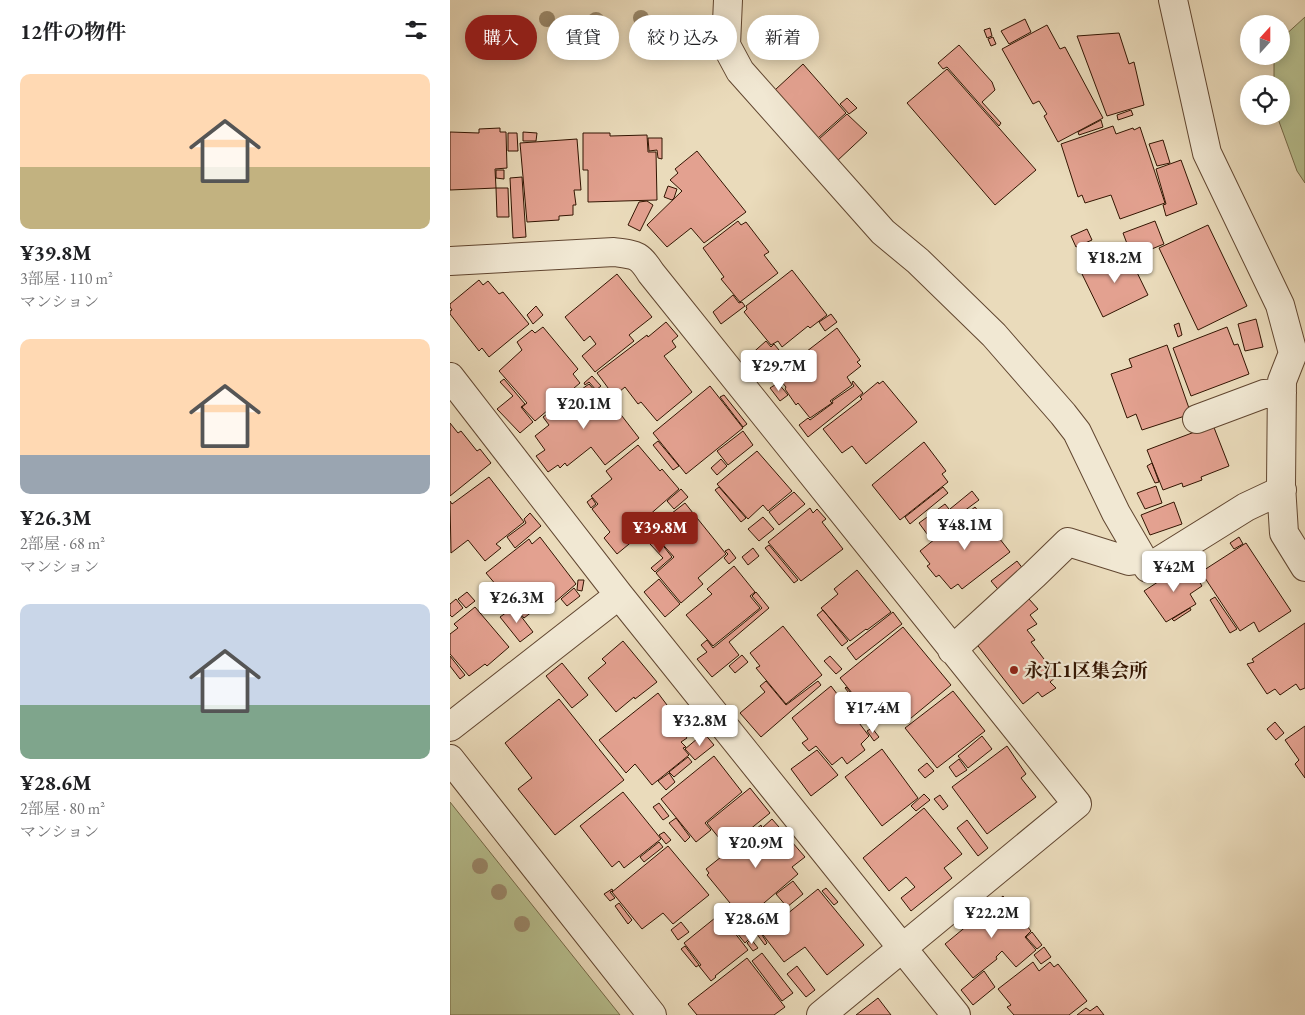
<!DOCTYPE html>
<html lang="ja">
<meta charset="utf-8">
<style>
:root{--surface:#fff;--page:#f6f6f6;--text:#202124;--muted:#757577;--accent:#8f2418}
body{margin:0;font-family:"EB Garamond","Noto Serif JP",serif;background:var(--page);color:var(--text);height:100vh;display:flex;flex-direction:column;font-size:19px;white-space:nowrap}
*{box-sizing:border-box;margin:0}
p{font-size:16px;color:var(--muted)}
.icon{flex:none;width:28px;height:28px;fill:none;stroke:currentColor;stroke-width:2;stroke-linecap:round;stroke-linejoin:round}
.map{position:relative;flex:1;overflow:hidden}
.panel{display:flex;flex-direction:column;background:var(--surface);width:450px}
.panel>*{flex:none}
.top-card{position:absolute;left:15px;top:15px;width:475px;height:45px;display:flex;gap:10px}
.needle{width:32px;rotate:21deg}
.buttons{position:absolute;left:790px;top:15px;display:grid;gap:10px}
.buttons a{display:grid;place-items:center;width:50px;height:50px;border-radius:50%;background:var(--surface);box-shadow:0 2px 12px #0003;font-size:25px}
.price{position:absolute;translate:-50% -42px;padding:0 11px;border-radius:5px;background:#fff;color:#222;font-size:16px;line-height:32px;filter:drop-shadow(0 1px 2px #0008)}
.price::after{content:'';position:absolute;left:50%;top:30px;width:15px;height:11px;margin-left:-8px;background:inherit;clip-path:polygon(0 0,100% 0,50% 100%)}
.price.on{background:var(--accent);color:#fff}
ul{padding:0;list-style:none}
li{display:grid;align-content:center;gap:10px;height:265px;padding:0 20px}
li span{display:grid;place-items:center;height:155px;border-radius:10px;color:#555}
li>.icon{margin-inline-start:auto}
span .icon{width:90px;height:90px;fill:#fffc;stroke-width:1}
li b{font-size:21px}
h2{display:flex;justify-content:space-between;align-items:center;height:60px;padding:0 20px;font-size:21px}
.tag{padding:0 18px;border-radius:22px;background:var(--surface);box-shadow:0 2px 12px #0003;font-size:18px;line-height:45px}
.tag.on{background:var(--accent);color:#fff}
main{display:flex;flex:1;min-height:0}
.map>svg:first-child{display:block}
.green{fill:#b7c090;stroke:#756a49}
.building{fill:#e3a190;stroke:#331502}
.lines{fill:none;stroke-linecap:round;stroke-linejoin:round}
.minor-casing{stroke:#614630;stroke-width:30}
.minor{stroke:#f1e8d3;stroke-width:28}
.tree{fill:#9b8a6d}
.poi-dot{fill:#8f2418;stroke:#f1e8d3;stroke-width:2}
.labels{text-anchor:middle;stroke-width:4.5;stroke-linejoin:round;paint-order:stroke}
.poi-label{font-size:19px;font-weight:bold;fill:#331502;stroke:#f1e8d3;text-anchor:start}
</style>
<main>
<section class="panel">
<h2>12件の物件<svg class="icon" aria-label="filters" viewBox="0 0 24 24"><path d="M4 7h16M4 17h16"/><circle cx="9" cy="7" r="2"/><circle cx="15" cy="17" r="2"/></svg></h2>
<ul>
<li><span style="background:linear-gradient(#ffd9b3 60%,#c2b280 0)"><svg class="icon" aria-label="home" viewBox="0 0 24 24"><path d="M3 11l9-7 9 7M6 9v11h12V9"/></svg></span><div><b>¥39.8M</b><p>3部屋 · 110 m²</p><p>マンション</p></div></li>
<li><span style="background:linear-gradient(#ffd9b3 75%,#9aa5b1 0)"><svg class="icon" aria-label="home" viewBox="0 0 24 24"><path d="M3 11l9-7 9 7M6 9v11h12V9"/></svg></span><div><b>¥26.3M</b><p>2部屋 · 68 m²</p><p>マンション</p></div></li>
<li><span style="background:linear-gradient(#c9d6e8 65%,#7fa58c 0)"><svg class="icon" aria-label="home" viewBox="0 0 24 24"><path d="M3 11l9-7 9 7M6 9v11h12V9"/></svg></span><div><b>¥28.6M</b><p>2部屋 · 80 m²</p><p>マンション</p></div></li>
</ul>
</section>
<div class="map">
<svg width="855" height="1015" viewBox="0 0 855 1015">
<rect width="100%" height="100%" fill="#eadbbb"/>
<filter id="stains"><feTurbulence type="fractalNoise" baseFrequency=".004" numOctaves="4"/><feColorMatrix values="0 0 0 0 .2 0 0 0 0 .09 0 0 0 0 .02 0 0 0 .5 -.17"/></filter>
<radialGradient id="worn" r=".72"><stop offset=".6" stop-color="#630" stop-opacity="0"/><stop offset="1" stop-color="#630" stop-opacity=".3"/></radialGradient>
<path class="green" d="M855,17V183L847,171L827,116H831V84H824V63L826,56H831L832,38Z
M0,802L170,1015H0Z"/>
<path class="building" d="M575,19L581,32L559,44L551,31Z
M597,25L610,49L615,47L653,118L608,142L594,116L597,114L589,101L583,104L552,49Z
M540,28L542,36L537,38L534,30Z
M669,33L679,64L684,62L694,105L657,116L627,36Z
M543,37L546,44L541,46L538,39Z
M509,45L542,82L545,90L532,102L551,123L549,126L497,67L493,69L488,63Z
M353,64L396,113L368,138L325,90Z
M497,69L586,170L545,205L457,103Z
M397,98L407,108L399,114L390,104Z
M681,110L683,115L668,120L667,115Z
M397,114L417,133L387,161L369,139Z
M651,120L653,127L629,135L628,132Z
M663,126L666,134L683,128L684,130L690,127L715,203L670,219L661,195L635,203L632,195L628,197L611,144Z
M50,128V132H56L57,168L45,169L46,188L0,190V132L29,133V129Z
M73,132L87,133L86,141H73Z
M58,133H67L68,151H58Z
M133,133H160V136L197,135L198,152H206L207,200L138,202V170H133Z
M198,138H212V159L208,158L207,150L199,151Z
M127,139L131,190H124L126,205H123V215L109,216V220L77,222L70,143Z
M713,140L720,163L707,166L699,144Z
M247,151L296,212L254,243L241,228L217,247L197,225L232,191L220,180L228,173L225,169Z
M731,160L747,204L716,216L713,205L716,204L706,169Z
M46,170H54V179L46,178Z
M72,177L76,237L63,238L60,178Z
M218,186L227,189L224,198L222,200L214,197Z
M46,188H58L59,217H47Z
M197,201L203,205L190,231L178,225L189,202Z
M288,221L291,225L296,222L319,252L314,255L328,273L290,302L271,279L274,277L253,248Z
M705,221L714,244L682,257L673,233Z
M758,225L797,306L748,330L709,248Z
M637,229L642,240L626,247L621,236Z
M677,252L698,295L653,317L632,274Z
M342,270L377,315L360,328L358,326L332,347L328,341L321,345L294,312L297,309L296,306Z
M167,274L202,317L179,335L184,341L145,372L132,356L146,344L140,336L134,341L115,317Z
M29,280L33,285L38,281L49,294L53,292L79,324L39,357L32,348L29,351L0,314V311L2,310L0,307V304Z
M283,295L289,303L292,302L295,306L271,324L263,312Z
M86,306L93,315L83,324L77,315Z
M381,314L387,322L375,331L369,322Z
M806,319L813,347L795,351L788,324Z
M216,322L228,336L222,341L226,347L214,356L242,392L207,421L191,402L188,404L175,387L164,396L147,373L197,335L198,337Z
M729,323L732,335L728,337L724,325Z
M93,327L128,369L123,374L130,383L85,421L72,407L77,403L49,371L72,350L67,342L82,330L85,333Z
M777,327L784,345L788,344L799,374L741,396L723,348Z
M387,328L410,360L407,362L411,366L397,377L402,385L380,401L382,403L360,418L348,403L346,405L335,389L336,387L326,375Z
M316,341L321,347L324,344L339,362L316,379L298,357Z
M717,345L741,414L692,430L686,414L677,418L661,374L682,367L679,359Z
M142,376L151,386L146,390L139,382L135,385L134,383Z
M54,379L75,404L71,407L83,422L70,433L47,409L63,396L50,382Z
M403,381L413,393L358,437L349,425L358,418L360,420L383,403L382,401L404,386L402,383Z
M433,381L467,422L416,464L402,446L392,453L373,429L412,399L410,397L428,382L429,384Z
M328,383L338,395L330,401L320,388Z
M139,384L154,401L158,398L189,438L155,465L141,447L117,466L115,463L110,468L108,465L98,472L86,456L95,450L85,436L99,425L93,417Z
M260,386L293,428L236,474L203,433Z
M274,395L297,424L293,427L270,397Z
M0,423L8,433L11,431L27,451L30,449L41,463L0,496Z
M763,425L779,466L751,477L752,480L733,487L732,483L713,490L697,450Z
M293,431L303,445L278,465L267,451Z
M208,441L229,466L223,470L203,445Z
M474,442L496,471L492,474L498,482L450,520L422,485Z
M188,445L210,471L212,469L229,489L197,517L202,525L167,554L154,538L160,532L142,509L148,504L141,496L162,479L156,471Z
M307,451L342,491L318,511L313,505L298,519L267,484Z
M271,459L277,466L267,475L261,468Z
M702,463L709,482L705,483L697,466Z
M39,477L74,522L46,544L51,548L35,561L18,540L1,553L0,501L2,504Z
M706,486L712,503L695,509L687,493Z
M269,487L296,518L291,522L265,490Z
M493,487L498,493L460,524L455,517Z
M231,489L238,497L224,509L217,501Z
M522,491L529,500L506,517L500,509Z
M344,492L355,504L329,525L319,512Z
M142,498L146,504L141,508L137,502Z
M724,502L732,524L700,535L691,515Z
M235,503L276,554L248,578L253,584L231,603L206,573L224,557L207,538L211,534L204,527Z
M495,504L506,518L480,538L469,523Z
M525,507L560,552L512,589L508,584L501,589L489,575L486,577L477,566L480,564L470,551Z
M360,508L363,513L367,509L376,519L372,522L393,549L351,581L318,542Z
M80,513L91,526L65,548L57,537L76,523L74,519Z
M313,517L324,529L309,541L298,529Z
M90,537L126,584L104,603L100,598L74,618L36,573L79,539L82,544Z
M789,537L793,544L784,549L780,543Z
M207,538L222,557L205,572L201,568L213,558L200,544Z
M796,543L841,611L809,632L804,622L790,631L751,572Z
M319,545L348,580L344,583L315,548Z
M303,548L309,556L298,565L292,557Z
M279,549L286,558L279,564L274,558L278,554L275,551Z
M567,561L577,574L552,594L541,581Z
M737,563L752,586L740,594L746,604L716,622L694,591Z
M284,566L305,592L300,596L310,608L263,646L236,615L262,594L257,589Z
M407,570L441,612L417,630L416,629L400,641L371,608L388,594L384,589Z
M209,579L230,604L215,617L194,592Z
M128,580H134L132,591L127,590Z
M124,588L130,596L117,606L111,599Z
M17,592L25,601L16,608L8,599Z
M306,592L319,608L279,642L289,655L262,677L247,659L257,652L251,645L257,640L263,648L312,608L302,596Z
M765,597L787,629L780,633L760,600Z
M6,599L13,608L2,617L0,615V604Z
M579,599L588,609L580,615L587,624L577,630L585,640L581,642L607,676L600,682L606,688L592,697L588,692L573,704L525,642Z
M25,607L59,647L37,666L35,664L19,676L0,654V634L8,628L4,624Z
M64,607L83,632L70,642L50,617Z
M740,608L741,610L724,621L722,619Z
M373,610L398,641L392,646L367,615Z
M443,612L452,624L406,660L397,648Z
M855,623V688L850,690L846,684L830,695L825,689L817,694L797,664L804,662L802,659Z
M333,626L372,675L336,704L306,668L310,666L300,653Z
M453,627L501,685L455,723L441,705L444,703L438,696L418,713L390,678Z
M173,641L207,682L185,699L184,697L166,712L138,678L156,663L152,659Z
M292,655L298,662L285,673L279,666Z
M0,656L15,675L10,679L0,666Z
M380,656L392,669L386,674L374,661Z
M112,663L138,695L122,708L96,676Z
M316,681L336,705L368,681L371,685L311,737L290,713L315,692L310,686Z
M381,686L419,736L411,744L415,750L397,764L392,757L382,765L366,746L359,751L352,743L358,739L342,718Z
M396,687L415,710L413,711L395,688Z
M503,691L535,731L487,768L455,728Z
M208,693L223,713L220,715L237,738L231,742L236,747L233,748L239,755L202,785L185,764L176,773L149,740Z
M109,699L174,780L105,835L68,789L82,778L55,743Z
M825,722L834,733L826,740L817,729Z
M855,726V778L845,764L849,760L835,740Z
M422,728L429,737L424,741L417,731Z
M254,733L264,745L245,760L235,749Z
M532,736L542,749L518,768L508,756Z
M557,746L576,774L571,778L586,797L537,834L502,787Z
M432,749L468,798L432,826L395,777Z
M367,750L388,775L361,796L341,769Z
M264,756L292,792L255,823L261,830L246,842L211,799Z
M238,757L242,762L224,777L219,772Z
M509,759L517,770L506,777L499,767Z
M477,763L484,771L475,778L468,770Z
M219,773L225,782L216,790L208,781Z
M300,788L320,813L277,848L257,823Z
M173,792L211,839L174,868L169,861L162,867L130,826Z
M474,794L480,800L466,811L461,806Z
M490,795L498,806L493,810L484,799Z
M209,803L219,816L213,820L203,807Z
M474,808L512,854L494,868L502,878L461,911L451,898L465,887L456,877L439,891L413,858Z
M226,818L240,837L235,842L219,823Z
M322,819L355,857L342,867L348,874L294,920L257,875L259,873L256,869L311,825L312,828Z
M517,820L538,848L528,856L507,828Z
M214,832L221,840L216,844L209,835Z
M209,842L213,847L194,862L190,857Z
M218,846L259,895L223,924L213,913L192,929L162,892Z
M343,881L353,894L337,907L326,894Z
M376,888L388,902L384,905L372,891Z
M162,889L163,891L160,892L165,898L160,901L154,894Z
M368,889L414,945L377,975L355,947L334,962L310,931L335,911L337,914Z
M553,896L581,931L575,937L586,950L566,967L552,951L546,957L547,959L523,978L495,944Z
M169,903L182,920L178,924L165,906Z
M270,914L298,950L265,976L266,977L261,981L249,966L251,965L234,943Z
M283,919L299,939L295,943L278,922Z
M231,922L239,932L228,940L221,930Z
M309,930L317,943L315,945L306,933Z
M582,932L592,945L587,949L576,937Z
M301,939L308,948L303,951L297,943Z
M235,946L249,965L246,967L231,949Z
M594,947L601,957L591,964L584,955Z
M312,953L343,993L332,1001L302,961Z
M297,958L335,1007L324,1015H247L238,1004Z
M583,962L589,971L600,962L604,967L608,964L637,1001L619,1015H564L557,1007L561,1005L548,989Z
M347,966L365,990L356,997L337,974Z
M534,971L545,987L523,1005L511,990Z
M428,998L441,1015H406Z
M647,1006L654,1015H627L636,1008L640,1011Z"/>
<g class="lines">
<g class="minor-casing">
<path id="minor" d="M278,0L276,45L290,71L433,232L468,261L544,335L613,414L627,432L666,513L698,568L796,507L832,490
M723,0L757,153L830,305L843,353L832,381L831,485L834,533L855,567
M0,261L164,252C186,255 189,254 201,273L627,804L371,1015
M0,377L169,595L506,1015
M747,419L814,394L832,393
M502,650L584,575L618,542L679,561L693,559
M0,727L169,595
M0,759L202,1015"/>
</g>
<use href="#minor" class="minor"/>
</g>
<g class="tree">
<circle cx="191" cy="18" r="8"/>
<circle cx="97" cy="19" r="8"/>
<circle cx="146" cy="20" r="8"/>
<circle cx="53" cy="23" r="8"/>
<circle cx="30" cy="866" r="8"/>
<circle cx="49" cy="892" r="8"/>
<circle cx="72" cy="924" r="8"/>
</g>
<circle class="poi-dot" cx="564" cy="670" r="5"/>
<g class="labels">
<g class="poi-label">
<text x="574" y="677">永江1区集会所</text>
</g>
</g>
<rect width="100%" height="100%" filter="url(#stains)"/>
<rect width="100%" height="100%" fill="url(#worn)"/>
</svg>
<div class="buttons">
<a><svg class="needle" viewBox="-14 -14 28 28"><path d="M0-13l5 13h-10z" fill="#e53935"/><path d="M0 13l5-13h-10z" fill="#757577"/></svg></a>
<a><svg class="icon" aria-label="locate" viewBox="0 0 24 24"><circle cx="12" cy="12" r="6"/><path d="M12 2v4M12 18v4M2 12h4M18 12h4"/></svg></a>
</div>
<b class="price" style="left:665px;top:284px">¥18.2M</b>
<b class="price" style="left:329px;top:392px">¥29.7M</b>
<b class="price" style="left:134px;top:430px">¥20.1M</b>
<b class="price" style="left:515px;top:551px">¥48.1M</b>
<b class="price on" style="left:210px;top:554px">¥39.8M</b>
<b class="price" style="left:724px;top:593px">¥42M</b>
<b class="price" style="left:67px;top:624px">¥26.3M</b>
<b class="price" style="left:423px;top:734px">¥17.4M</b>
<b class="price" style="left:250px;top:747px">¥32.8M</b>
<b class="price" style="left:306px;top:869px">¥20.9M</b>
<b class="price" style="left:542px;top:939px">¥22.2M</b>
<b class="price" style="left:302px;top:945px">¥28.6M</b>
<div class="top-card">
<a class="tag on">購入</a>
<a class="tag">賃貸</a>
<a class="tag">絞り込み</a>
<a class="tag">新着</a>
</div>
</div>
</main>
